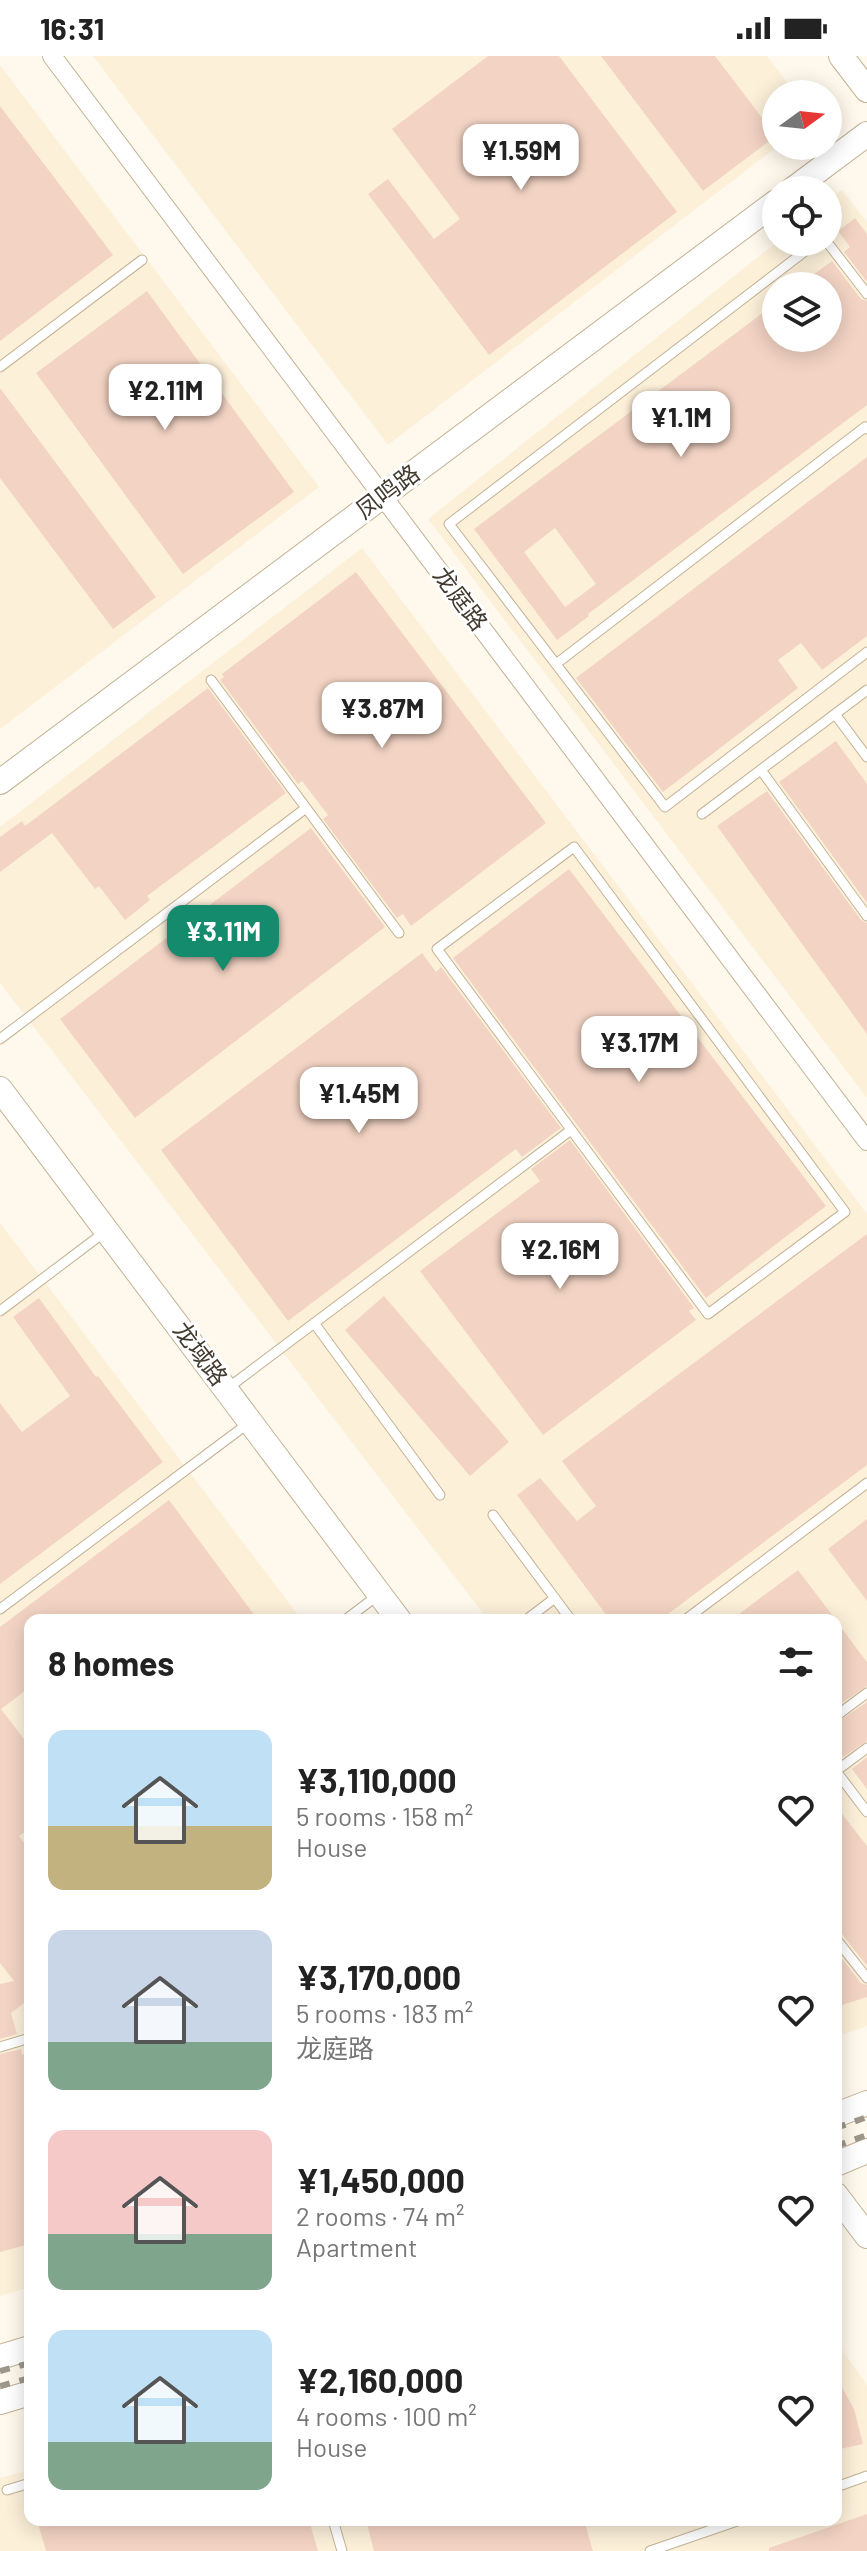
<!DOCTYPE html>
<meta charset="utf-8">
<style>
:root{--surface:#fff;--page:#f2f2f2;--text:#222;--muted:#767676;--accent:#148b6d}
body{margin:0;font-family:Barlow,"Noto Sans SC",sans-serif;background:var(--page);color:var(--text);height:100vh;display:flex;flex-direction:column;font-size:30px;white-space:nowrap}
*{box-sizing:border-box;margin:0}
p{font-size:26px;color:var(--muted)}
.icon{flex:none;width:44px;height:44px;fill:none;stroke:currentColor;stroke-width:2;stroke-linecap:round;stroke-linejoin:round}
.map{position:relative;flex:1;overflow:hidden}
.side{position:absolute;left:24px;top:1558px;width:818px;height:912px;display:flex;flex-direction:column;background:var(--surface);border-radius:16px;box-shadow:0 4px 20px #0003}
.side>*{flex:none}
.needle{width:52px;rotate:75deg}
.controls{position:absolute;left:762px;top:24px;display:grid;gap:16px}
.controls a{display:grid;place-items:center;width:80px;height:80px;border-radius:50%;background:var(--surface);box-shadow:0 4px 20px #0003;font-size:40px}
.price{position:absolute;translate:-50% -68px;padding:0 18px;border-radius:16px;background:#fff;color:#222;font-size:26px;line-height:52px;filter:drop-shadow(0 2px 4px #0008)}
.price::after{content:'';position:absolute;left:50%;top:48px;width:24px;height:18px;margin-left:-12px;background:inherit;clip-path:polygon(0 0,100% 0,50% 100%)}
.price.selected{background:var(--accent);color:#fff}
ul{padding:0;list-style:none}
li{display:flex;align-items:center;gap:24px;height:200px;padding:0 24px}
li span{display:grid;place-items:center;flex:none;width:224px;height:160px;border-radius:16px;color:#555}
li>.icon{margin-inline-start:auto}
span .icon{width:96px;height:96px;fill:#fffc;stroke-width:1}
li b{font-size:34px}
h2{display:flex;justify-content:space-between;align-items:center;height:96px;padding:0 24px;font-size:34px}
.status{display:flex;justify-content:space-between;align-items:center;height:56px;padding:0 40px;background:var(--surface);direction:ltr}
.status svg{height:22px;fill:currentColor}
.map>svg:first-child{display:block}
.built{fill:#fcf0d9;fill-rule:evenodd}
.building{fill:#f3d4c4;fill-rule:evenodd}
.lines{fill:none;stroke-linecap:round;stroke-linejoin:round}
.lane-casing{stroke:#c2b295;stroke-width:11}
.street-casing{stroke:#c2b295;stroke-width:20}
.secondary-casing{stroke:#c2b295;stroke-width:26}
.lane{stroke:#fff;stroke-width:9}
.street{stroke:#fff;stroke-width:18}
.secondary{stroke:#fff;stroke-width:24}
.rail{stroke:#9d968a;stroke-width:6;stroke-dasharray:10 10;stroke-linecap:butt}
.labels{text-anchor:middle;stroke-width:6;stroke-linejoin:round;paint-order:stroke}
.street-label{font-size:24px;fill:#423b2f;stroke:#fff}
</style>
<div class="status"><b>16:31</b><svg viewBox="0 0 49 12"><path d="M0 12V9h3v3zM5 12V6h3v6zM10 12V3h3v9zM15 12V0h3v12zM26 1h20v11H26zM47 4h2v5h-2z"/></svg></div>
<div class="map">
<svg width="867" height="2495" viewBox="0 0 867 2495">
<rect width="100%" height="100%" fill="#fff8ec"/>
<path class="built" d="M93,0H767L796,38H776V90H778L388,389Z
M0,9L319,431L0,673Z
M842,134L867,166V1042L428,463L777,186H828V145ZM776,230H828V282H776Z
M362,492L867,1158V1970L836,1981V1564H488L0,927V771Z
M0,1167L302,1564H30V2231L0,2240Z
M836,2285L867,2329V2495H0V2422L30,2414V2464H836Z"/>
<path class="building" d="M488,0H559L677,156L489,299L368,138L388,123L434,183L460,163L392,73Z
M601,0H715L776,80L703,135Z
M0,50L113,199L0,285Z
M855,162L867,178V226L844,196L850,191L838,175Z
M832,205L861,243L867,245V349L588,558L589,560L557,584L474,473L776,247V282H828V230H798ZM555,472L596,528L565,551L524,496Z
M147,235L294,436L183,518L36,317Z
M0,332L156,541L113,573L0,422Z
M867,401V580L822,614L801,587L778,604L798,632L663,736L576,622Z
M356,516L546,767L411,870L403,858L397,862L323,763L328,759L302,725L298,728L220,624L224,621L222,618Z
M208,632L286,737L147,840L150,844L125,864L99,830L95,833L52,777L0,816V781L22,765L25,770Z
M836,685L867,728V847L779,726Z
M767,735L861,864L867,867V978L717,770Z
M311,772L385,871L135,1062L60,963Z
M569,813L826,1150L706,1242L453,902Z
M422,897L436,916L441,911L561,1072L522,1101L516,1093L288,1265L161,1094Z
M570,1084L694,1252L689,1255L696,1264L543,1379L420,1215L540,1125L531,1113Z
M867,1178V1409L660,1564H610L517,1439L540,1422L577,1465L596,1450L562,1405Z
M384,1240L509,1386L470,1420L345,1274Z
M39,1242L96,1321L98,1320L163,1406L0,1528V1347L22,1376L70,1340L13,1261Z
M169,1444L258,1564H30V1631L1,1653L30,1691V1772L19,1780L30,1795V1946L28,1944L11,1957L17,1978L0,1983V1928L14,1925L0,1907V1571Z
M867,1463V1545L828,1493Z
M798,1514L836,1564H731Z
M836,1565L867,1606V1630L836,1651Z
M867,1646V1685L843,1701L836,1692V1667Z
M867,1701V1733L852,1713Z
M836,1750L867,1790V1910L842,1878L836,1876Z
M836,1895L861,1927L867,1929V1941L836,1951Z
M21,1993L22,1999L30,1996V2188L0,2196V1998Z
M836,2321L854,2353L863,2388L836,2394Z
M867,2458V2495H769V2492Z
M37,2464H309L318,2495H46Z
M366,2464H584L593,2495H374Z"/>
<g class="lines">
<g class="lane-casing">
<path id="lane" d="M817,186L449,468L665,751L867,596
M827,186L867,238
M0,311L142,204
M556,608L865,371L867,373
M211,624L399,877
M835,658L867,701
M761,714L867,860
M702,758L867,634
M574,791L845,1156L708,1258L437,893Z
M0,983L306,752
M0,1255L106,1175
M314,1267L440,1439
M228,1332L571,1074
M493,1459L571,1564
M0,1553L250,1366
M345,1564L377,1540
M526,1564L555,1542
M685,1564L867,1427
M836,1660L867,1637
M836,1715L867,1756
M836,1715L867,1692
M836,1883L867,1922
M0,1991L30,1982
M836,2431L867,2420
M7,2434L30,2427
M333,2464L342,2495
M650,2495L740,2464"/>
</g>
<g class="street-casing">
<path id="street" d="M52,0L867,1085"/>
</g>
<g class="secondary-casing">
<path id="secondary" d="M841,0L867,34
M792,134L867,78
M0,726L776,146
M0,1033L399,1564
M836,2059L867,2047
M836,2108L867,2095
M836,2139L867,2180
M0,2301L30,2292
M0,2346L30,2337"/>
</g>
<use href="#lane" class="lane"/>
<use href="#street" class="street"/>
<use href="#secondary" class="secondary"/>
<path class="rail" d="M836,2072L867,2061
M836,2090L867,2079
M0,2315L30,2307
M0,2330L30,2322"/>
</g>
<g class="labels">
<g class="street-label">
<text transform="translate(388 436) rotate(-37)" y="8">凤鸣路</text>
<text transform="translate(460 543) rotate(53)" y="8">龙庭路</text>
<text transform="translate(200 1298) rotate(53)" y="8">龙域路</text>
</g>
</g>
</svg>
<div class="controls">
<a><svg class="needle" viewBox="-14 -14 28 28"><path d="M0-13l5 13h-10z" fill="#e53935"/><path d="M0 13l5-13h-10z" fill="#767676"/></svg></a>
<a><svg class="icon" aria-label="locate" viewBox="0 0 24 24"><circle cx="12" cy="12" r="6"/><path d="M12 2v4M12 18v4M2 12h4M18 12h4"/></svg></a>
<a><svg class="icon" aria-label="layers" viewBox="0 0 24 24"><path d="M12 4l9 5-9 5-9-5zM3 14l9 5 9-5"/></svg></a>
</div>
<b class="price" style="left:521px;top:136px">¥1.59M</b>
<b class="price" style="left:165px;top:376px">¥2.11M</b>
<b class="price" style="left:681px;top:403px">¥1.1M</b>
<b class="price" style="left:382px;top:694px">¥3.87M</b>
<b class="price selected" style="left:223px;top:917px">¥3.11M</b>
<b class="price" style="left:639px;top:1028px">¥3.17M</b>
<b class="price" style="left:359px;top:1079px">¥1.45M</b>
<b class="price" style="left:560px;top:1235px">¥2.16M</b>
<section class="side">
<h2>8 homes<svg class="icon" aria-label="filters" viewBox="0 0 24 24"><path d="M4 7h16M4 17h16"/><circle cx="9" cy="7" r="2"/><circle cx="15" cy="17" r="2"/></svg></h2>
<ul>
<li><span style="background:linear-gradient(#bfe0f5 60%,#c2b280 0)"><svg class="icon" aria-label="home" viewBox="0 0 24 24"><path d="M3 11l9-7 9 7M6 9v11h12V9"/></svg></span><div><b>¥3,110,000</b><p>5 rooms · 158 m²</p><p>House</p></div><svg class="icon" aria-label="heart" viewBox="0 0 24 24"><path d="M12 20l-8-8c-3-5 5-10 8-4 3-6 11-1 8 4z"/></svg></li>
<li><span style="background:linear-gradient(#c9d6e8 70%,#7fa58c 0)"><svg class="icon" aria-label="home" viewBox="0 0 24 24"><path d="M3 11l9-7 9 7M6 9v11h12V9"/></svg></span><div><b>¥3,170,000</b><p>5 rooms · 183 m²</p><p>龙庭路</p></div><svg class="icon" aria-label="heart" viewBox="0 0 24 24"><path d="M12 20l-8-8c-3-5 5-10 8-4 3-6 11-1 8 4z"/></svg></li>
<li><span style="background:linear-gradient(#f6c9c9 65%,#7fa58c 0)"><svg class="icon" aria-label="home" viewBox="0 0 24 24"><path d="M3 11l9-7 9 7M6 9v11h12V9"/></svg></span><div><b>¥1,450,000</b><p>2 rooms · 74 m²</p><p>Apartment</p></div><svg class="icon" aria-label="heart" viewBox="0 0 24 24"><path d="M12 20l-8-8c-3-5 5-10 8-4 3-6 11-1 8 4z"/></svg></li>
<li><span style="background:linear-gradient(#bfe0f5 70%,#7fa58c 0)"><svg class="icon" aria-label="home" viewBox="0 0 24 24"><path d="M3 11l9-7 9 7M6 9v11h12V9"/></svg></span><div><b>¥2,160,000</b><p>4 rooms · 100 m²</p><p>House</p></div><svg class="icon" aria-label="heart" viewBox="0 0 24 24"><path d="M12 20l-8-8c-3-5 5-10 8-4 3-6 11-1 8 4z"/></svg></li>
</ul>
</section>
</div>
